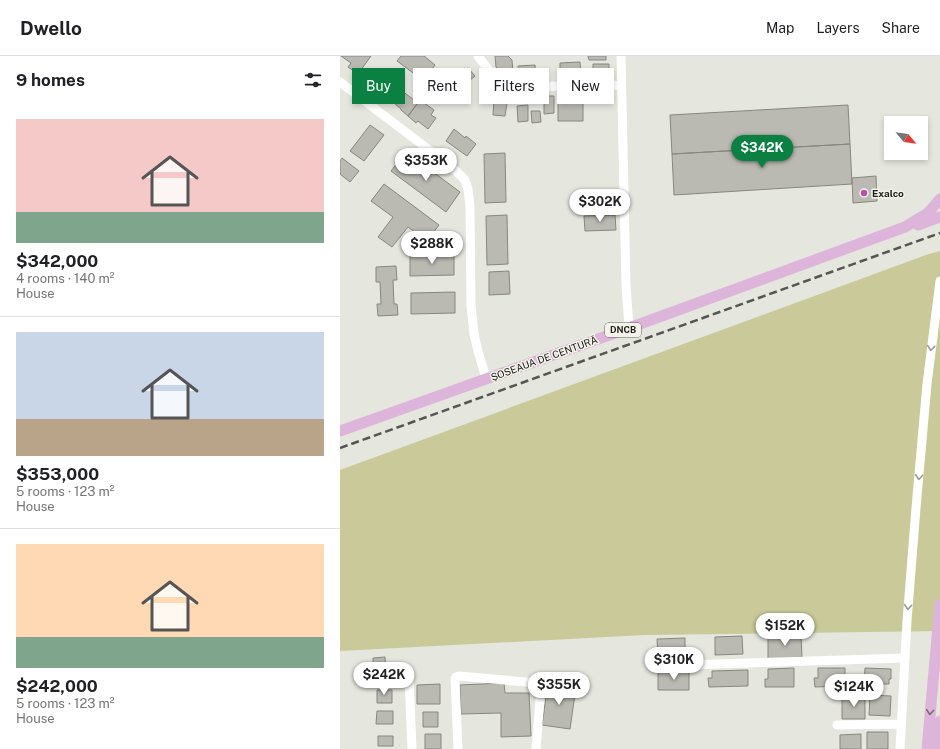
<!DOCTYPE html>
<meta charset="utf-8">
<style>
:root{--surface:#fff;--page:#f2f2f2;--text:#202124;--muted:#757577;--line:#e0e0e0;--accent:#0b8043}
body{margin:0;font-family:"Public Sans",sans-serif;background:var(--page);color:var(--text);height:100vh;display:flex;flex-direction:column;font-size:15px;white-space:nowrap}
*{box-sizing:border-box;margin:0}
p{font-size:13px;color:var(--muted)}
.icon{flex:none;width:22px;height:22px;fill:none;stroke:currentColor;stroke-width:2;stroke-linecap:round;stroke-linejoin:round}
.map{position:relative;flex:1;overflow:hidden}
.details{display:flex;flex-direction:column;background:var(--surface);width:340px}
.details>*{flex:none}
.guide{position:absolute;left:12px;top:12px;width:380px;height:36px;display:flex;gap:8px}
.needle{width:26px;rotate:119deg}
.controls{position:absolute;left:544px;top:60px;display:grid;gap:8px}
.controls a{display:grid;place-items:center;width:44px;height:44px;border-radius:0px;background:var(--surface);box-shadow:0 2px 6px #0003;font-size:20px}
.price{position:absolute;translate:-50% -34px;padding:0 9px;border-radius:14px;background:#fff;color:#222;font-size:13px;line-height:26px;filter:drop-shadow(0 1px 2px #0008)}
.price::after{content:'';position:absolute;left:50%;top:24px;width:12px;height:9px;margin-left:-6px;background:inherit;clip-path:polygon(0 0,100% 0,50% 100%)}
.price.active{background:var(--accent);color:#fff}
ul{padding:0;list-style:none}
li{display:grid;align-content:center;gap:8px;height:212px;padding:0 16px}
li+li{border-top:1px solid var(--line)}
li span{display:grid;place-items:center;height:124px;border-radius:0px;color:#555}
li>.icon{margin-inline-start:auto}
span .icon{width:72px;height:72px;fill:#fffc;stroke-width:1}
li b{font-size:17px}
h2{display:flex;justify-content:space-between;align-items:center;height:48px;padding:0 16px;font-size:17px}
.chip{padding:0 14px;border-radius:0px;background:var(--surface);box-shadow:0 2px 6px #0003;font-size:14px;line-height:36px}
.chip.active{background:var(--accent);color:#fff}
header{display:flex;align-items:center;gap:24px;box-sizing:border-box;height:56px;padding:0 20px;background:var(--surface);border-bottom:1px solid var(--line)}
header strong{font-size:19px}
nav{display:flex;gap:22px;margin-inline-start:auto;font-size:14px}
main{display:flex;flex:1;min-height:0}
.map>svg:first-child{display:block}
.green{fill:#c9c999}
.building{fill:#babab2;stroke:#86877f}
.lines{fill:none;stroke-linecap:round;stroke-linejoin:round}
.minor{stroke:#fff;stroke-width:9}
.major{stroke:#ddb5da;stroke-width:11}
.rail{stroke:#555551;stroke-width:2.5;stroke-dasharray:8 4;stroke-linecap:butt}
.oneway{stroke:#9b9b9a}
.oneway2{stroke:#7f6b7c}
.poi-dot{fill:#b74fb2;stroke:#f3f3ea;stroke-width:1.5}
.labels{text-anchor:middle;stroke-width:3;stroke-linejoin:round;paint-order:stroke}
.shield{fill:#f3f3ea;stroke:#60605b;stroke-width:1}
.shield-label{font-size:9px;font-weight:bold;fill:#21211e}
.poi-label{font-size:10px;font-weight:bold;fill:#21211e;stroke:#f3f3ea;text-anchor:start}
.street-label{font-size:10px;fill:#21211e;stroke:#f3f3ea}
</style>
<header>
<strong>Dwello</strong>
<nav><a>Map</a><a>Layers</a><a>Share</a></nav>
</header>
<main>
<section class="details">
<h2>9 homes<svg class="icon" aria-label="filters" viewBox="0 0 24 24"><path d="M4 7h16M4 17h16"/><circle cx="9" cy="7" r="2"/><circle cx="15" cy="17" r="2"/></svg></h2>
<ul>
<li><span style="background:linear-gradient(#f6c9c9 75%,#7fa58c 0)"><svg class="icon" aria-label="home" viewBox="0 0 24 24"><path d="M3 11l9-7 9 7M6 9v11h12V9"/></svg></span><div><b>$342,000</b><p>4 rooms · 140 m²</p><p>House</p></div></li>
<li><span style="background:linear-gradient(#c9d6e8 70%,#b9a48a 0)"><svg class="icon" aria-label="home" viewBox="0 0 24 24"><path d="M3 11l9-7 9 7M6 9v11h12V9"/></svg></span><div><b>$353,000</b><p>5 rooms · 123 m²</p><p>House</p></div></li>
<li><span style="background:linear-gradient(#ffd9b3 75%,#7fa58c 0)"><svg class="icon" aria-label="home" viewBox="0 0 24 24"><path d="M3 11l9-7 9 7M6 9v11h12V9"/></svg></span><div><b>$242,000</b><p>5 rooms · 123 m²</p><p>House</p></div></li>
</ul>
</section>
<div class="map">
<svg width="600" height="693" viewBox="0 0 600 693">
<rect width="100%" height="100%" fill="#e5e6dd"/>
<path class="green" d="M600,195V575L304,579L0,595V414L586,199Z"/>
<path class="building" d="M1,0H31L18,18L8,11L11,7Z
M61,0H84L95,9L84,25L57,5Z
M155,0H168L172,4L173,16L171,19H167L166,17L162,18V16L156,11Z
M248,0H266V4H249Z
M240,6L241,19L222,20V17L220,18V7Z
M253,8H269V18H253Z
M195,9L196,23L179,24L178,10Z
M125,12L126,13L128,12L135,20L129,25L123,17L114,23L113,21Z
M123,17L129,25L119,33L113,24Z
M41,19L78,47L68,60L61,54V53L54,47L55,46L33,29Z
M218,36H243V65H218Z
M204,40H214V57L204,58Z
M154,43L162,44L161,46L167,47L165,60L153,59Z
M80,44L94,54L91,59L96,62L88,73L78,65L76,67L68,60Z
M188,49V65L178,66L177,50Z
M508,49L510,88L332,98L330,59Z
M191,55H200L201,66L192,67Z
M30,69L44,79L24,105L10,95Z
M114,73L125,82L126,80L136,88L127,100L106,85Z
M510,88L512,128L334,139L332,98Z
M66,96L120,136L106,156L51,115Z
M165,97L166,146L145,147L144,98Z
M2,102L19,115L10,126L0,118V105Z
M536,120L537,145L513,147L512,122Z
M44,128L99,169L87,185L68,171L52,191L38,181L53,161L31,145Z
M167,159L168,208L147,209L146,160Z
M275,159L276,174L245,175L244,160Z
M114,197V219L70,220V199Z
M56,210L57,224H53L54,248H57L58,259L38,260L37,248H41L40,226H36V211Z
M169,215L170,238L149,239V216Z
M115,236V257L71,258V237Z
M461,579L462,601L428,603V580Z
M402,580L403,598L375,599V581Z
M345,582V600H318L317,583Z
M45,601L46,619L33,620V602Z
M454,612V631H425V623H428V613Z
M478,612H505V630L475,631L474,622H478Z
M525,612L551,613V623H549V628H524Z
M408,614V630L369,631L368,622H372V615Z
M349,615V634H318V616Z
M164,627L165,637H189L191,680L161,681V657L121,658L120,629Z
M208,627L236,631L230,673L202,669Z
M100,628V648H77V629Z
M37,634H52V647H37Z
M530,639L551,640L550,660L529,659Z
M502,642H525V663H502Z
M37,655H53V668H36Z
M83,656H98V671H83Z
M527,676H548V693H527Z
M85,678H101V693H85Z
M521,678V693H500V679Z
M38,680H53V690H38Z"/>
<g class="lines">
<path class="minor" d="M138,0C148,13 157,27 174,31L281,29
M281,0L286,229L289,272
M0,26L101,103L116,115L125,124L128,133L130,151L131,249L134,278L138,295L146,322
M316,610L565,602
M69,621L72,693
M497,669L561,668
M118,693L115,623L116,621L119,620L197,627L201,630L196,693
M560,693L567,565L576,452L587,328L600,225"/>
<path class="major" d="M578,169L600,161
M0,375L289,272L565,171L588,157L600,143
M587,693L600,548
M598,693L600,665"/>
<path class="rail" d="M0,392L600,177"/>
</g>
<defs><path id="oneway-chevron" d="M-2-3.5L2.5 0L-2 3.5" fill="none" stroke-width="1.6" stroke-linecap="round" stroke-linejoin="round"/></defs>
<g class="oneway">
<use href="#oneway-chevron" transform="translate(591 292) rotate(96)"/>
<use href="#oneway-chevron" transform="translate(579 421) rotate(95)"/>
<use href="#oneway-chevron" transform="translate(568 551) rotate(95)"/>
</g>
<use class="oneway2" href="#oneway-chevron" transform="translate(590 656) rotate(95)"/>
<circle class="poi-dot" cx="524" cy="137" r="4"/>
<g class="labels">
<rect class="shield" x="265" y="267" width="36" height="14" rx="3"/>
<g class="shield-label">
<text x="283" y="277">DNCB</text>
</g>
<g class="poi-label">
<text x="532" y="141">Exalco</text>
</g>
<g class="street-label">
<text transform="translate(204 302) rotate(-20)" y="4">ȘOSEAUA DE CENTURĂ</text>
</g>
</g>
</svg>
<div class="controls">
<a><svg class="needle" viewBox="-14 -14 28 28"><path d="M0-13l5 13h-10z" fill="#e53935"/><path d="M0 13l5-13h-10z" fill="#757577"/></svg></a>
</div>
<b class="price active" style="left:422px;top:113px">$342K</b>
<b class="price" style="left:86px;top:126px">$353K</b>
<b class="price" style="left:260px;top:167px">$302K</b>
<b class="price" style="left:92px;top:209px">$288K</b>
<b class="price" style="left:445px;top:591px">$152K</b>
<b class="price" style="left:334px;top:625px">$310K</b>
<b class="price" style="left:44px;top:640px">$242K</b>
<b class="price" style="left:219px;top:650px">$355K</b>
<b class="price" style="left:514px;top:652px">$124K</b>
<div class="guide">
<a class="chip active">Buy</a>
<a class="chip">Rent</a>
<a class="chip">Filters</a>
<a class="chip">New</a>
</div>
</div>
</main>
